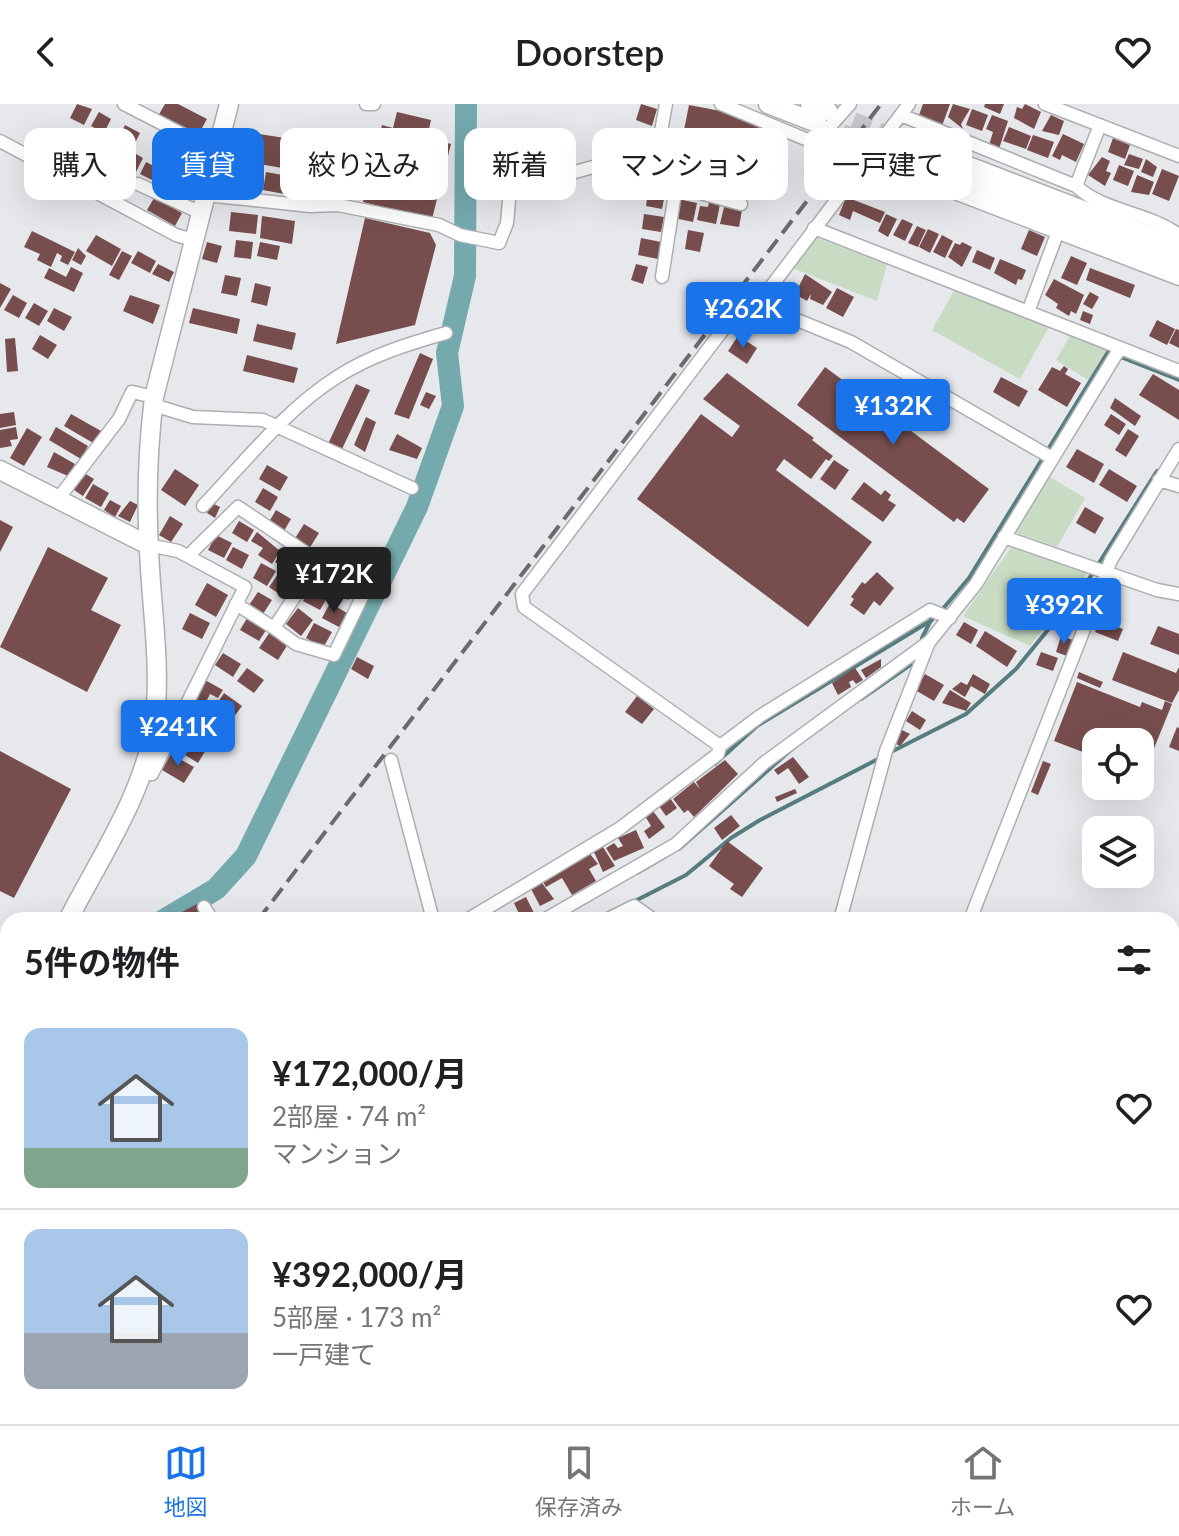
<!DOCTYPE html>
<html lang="ja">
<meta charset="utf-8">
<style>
:root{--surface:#fff;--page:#f6f6f6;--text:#202124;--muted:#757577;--line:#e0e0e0;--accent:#1a73e8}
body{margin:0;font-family:Lato,"Noto Sans JP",sans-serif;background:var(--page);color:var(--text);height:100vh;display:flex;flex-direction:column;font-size:30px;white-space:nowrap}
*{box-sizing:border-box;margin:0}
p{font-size:26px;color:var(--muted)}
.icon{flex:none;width:44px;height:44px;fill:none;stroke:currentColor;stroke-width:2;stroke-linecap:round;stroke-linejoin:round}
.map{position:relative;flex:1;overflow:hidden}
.drawer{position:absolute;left:0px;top:808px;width:1180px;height:512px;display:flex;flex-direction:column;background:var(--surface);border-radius:24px 24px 0 0;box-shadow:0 8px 32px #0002}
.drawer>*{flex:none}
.banner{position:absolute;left:24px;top:24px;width:1132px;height:72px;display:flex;gap:16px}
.controls{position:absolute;left:1082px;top:624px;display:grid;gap:16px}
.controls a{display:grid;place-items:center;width:72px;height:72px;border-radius:16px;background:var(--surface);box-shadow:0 8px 32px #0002;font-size:40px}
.price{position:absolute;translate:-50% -68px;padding:0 18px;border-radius:8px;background:var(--accent);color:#fff;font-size:26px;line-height:52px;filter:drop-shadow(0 2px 4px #0008)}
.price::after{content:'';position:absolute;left:50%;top:48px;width:24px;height:18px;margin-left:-12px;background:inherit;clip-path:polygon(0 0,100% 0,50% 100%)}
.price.active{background:#222;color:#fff}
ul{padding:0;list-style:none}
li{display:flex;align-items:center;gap:24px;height:200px;padding:0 24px}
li+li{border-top:2px solid var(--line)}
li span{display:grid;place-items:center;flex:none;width:224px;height:160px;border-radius:16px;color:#555}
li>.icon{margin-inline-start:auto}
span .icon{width:96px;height:96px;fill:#fffc;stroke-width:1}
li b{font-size:34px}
h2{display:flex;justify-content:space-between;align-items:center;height:96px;padding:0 24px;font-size:34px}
.pill{padding:0 28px;border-radius:16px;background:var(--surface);box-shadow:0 8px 32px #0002;font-size:28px;line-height:72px}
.pill.active{background:var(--accent);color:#fff}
header{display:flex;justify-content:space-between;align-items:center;height:104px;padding:0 24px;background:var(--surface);font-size:36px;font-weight:600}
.dock{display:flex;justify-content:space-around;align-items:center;height:112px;border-top:2px solid var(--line);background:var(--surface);font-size:22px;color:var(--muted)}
.dock a{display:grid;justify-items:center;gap:4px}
.dock .active{color:var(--accent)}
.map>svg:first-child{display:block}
.green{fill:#c8dbc3}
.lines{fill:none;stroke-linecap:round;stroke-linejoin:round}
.stream{stroke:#567c7f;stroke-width:4}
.river{stroke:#74aaae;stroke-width:22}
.building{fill:#774e4d}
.secondary-tunnel{stroke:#c6c8cb;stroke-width:18;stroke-dasharray:18 9;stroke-linecap:butt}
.lane-casing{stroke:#acaeb2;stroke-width:9}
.street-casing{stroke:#acaeb2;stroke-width:15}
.secondary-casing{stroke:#acaeb2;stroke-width:21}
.lane{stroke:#fff;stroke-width:6}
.street{stroke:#fff;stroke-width:12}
.secondary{stroke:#fff;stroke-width:18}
.rail{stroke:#696b6d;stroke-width:4;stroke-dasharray:16 8;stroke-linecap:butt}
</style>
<header><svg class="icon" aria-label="back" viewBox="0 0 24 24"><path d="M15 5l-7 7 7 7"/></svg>Doorstep<svg class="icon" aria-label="heart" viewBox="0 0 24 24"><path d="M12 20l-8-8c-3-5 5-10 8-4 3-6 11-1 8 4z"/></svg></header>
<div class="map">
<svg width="1179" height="1320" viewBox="0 0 1179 1320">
<rect width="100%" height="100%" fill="#e6e8ec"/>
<path class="green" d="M814,133L887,160L877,197L790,163Z
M955,185L1049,223L1020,275L932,226Z
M1070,232L1107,246L1088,276L1056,256Z
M1048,372L1085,394L1057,443L1016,429V425Z
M1012,442L1089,467L1030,542L963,512Z"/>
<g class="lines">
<path class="stream" d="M941,507L969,474L1108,248L1179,276
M922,534L931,516
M861,595L916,557
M889,649L966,610L1016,565L1087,478L1157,367
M715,660L757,622L932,516
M679,745L792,645
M637,769L671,749
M635,797L686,771L731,734L760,716L882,653
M0,1110L8,1106"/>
<path class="river" d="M164,816L216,785L246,752L417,403L453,302L447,249L465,172L466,0"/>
</g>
<path class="building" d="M77,0L92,5L84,21L70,14Z
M165,0H178L207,15L197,33L158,12Z
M641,0L657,5L652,22L636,16Z
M923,0H950L942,22L919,11Z
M953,0L970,5L961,20L963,25L948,13Z
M985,0H1004L1000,10L984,3Z
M1025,0L1041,8L1034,25L1014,14L1017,3L1022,5Z
M689,1L726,8L763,25L755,45L725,32L723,39L683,31Z
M972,5L988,11L982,27L966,21Z
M99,8L111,15L104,29L91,22Z
M397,8L431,16L427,34L451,40L432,115L363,98L382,21L393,24Z
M992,11L1008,17L999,45L989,41L993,28L986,25Z
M1051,11L1064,17L1059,31L1042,27Z
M125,21L140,29L132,45L117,37Z
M1009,23L1031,32L1026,45L1003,37Z
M233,26L318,39L313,69L228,55Z
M1063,30L1084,40L1076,58L1062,51L1060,56L1052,52Z
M1033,31L1054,38L1048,54L1027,46Z
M107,34L123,43L112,62L96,53Z
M1113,34L1130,41L1125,55L1108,48Z
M161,40L176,48L168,63L153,55Z
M124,43L143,54L136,68L117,62Z
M180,49L196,58L189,71L173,63Z
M1129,50L1143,55L1139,65L1124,61Z
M1102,53L1110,57L1106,67L1111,69L1105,82L1088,71Z
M668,55L731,64L727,89L664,80Z
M1146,55L1157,63L1153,73L1141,68Z
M146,58L164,67L158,79L140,70Z
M230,61L259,67L255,86L227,80Z
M1119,61L1134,67L1128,82L1113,76Z
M1162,65L1179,72L1169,97L1152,90Z
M173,68L189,77L179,94L163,86Z
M266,68L288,72L284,90L263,86Z
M290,70L313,74L308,95L298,94L299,88L287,86Z
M1137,71L1154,78L1149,91L1131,88Z
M648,87L665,90L662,105L646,102Z
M846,93L885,108L880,119L853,107L850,116L839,111Z
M154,94L182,109L175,122L147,106Z
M678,95L697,99L693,118L674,114Z
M709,98L720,100L716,120L697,116L700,102L708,103Z
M724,103L742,106L739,123L720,120Z
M231,108L258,111L256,130L229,127Z
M644,110L664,113L661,128L642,125Z
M886,110L897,115L888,133L878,127Z
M262,112L295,117L292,140L260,134Z
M365,114L430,129L436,141L415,221L336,240Z
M902,115L913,120L905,137L893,131Z
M917,122L926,126L918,143L908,139Z
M928,125L939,130L930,149L919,143Z
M688,126L704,129L700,148L685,145Z
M1029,126L1045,133L1037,152L1021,145Z
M32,127L75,148L68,161L60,157L62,152L57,149L51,163L37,156L40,150L24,143Z
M96,131L121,145L112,162L86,147Z
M942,131L953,137L945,154L933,148Z
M641,134L661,138L658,155L638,151Z
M236,136L253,138L251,155L234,153Z
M207,138L222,142L217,159L202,155Z
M260,138L280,142L277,156L257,152Z
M962,138L972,143L962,163L948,153L955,139L960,141Z
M78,144L86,152L81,161L72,156Z
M977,146L995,154L990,166L972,158Z
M122,147L132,152L119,176L109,171Z
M138,147L156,157L150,169L131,159Z
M1071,152L1087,159L1077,181L1061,174Z
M1000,155L1026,166L1022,176L1018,175L1016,181L994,169Z
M158,160L174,168L169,178L152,170Z
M636,160L648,163L643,180L631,176Z
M71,163L83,169L74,188L44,174L49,164L66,173Z
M1090,164L1135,181L1130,194L1086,176Z
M805,170L832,188L823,201L810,195L811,190L807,197L795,190Z
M225,171L241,174L237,192L221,189Z
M1054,175L1084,191L1076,210L1071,207L1069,212L1056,204L1058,200L1045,191Z
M0,179L11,185L0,204Z
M255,179L271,183L267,202L251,198Z
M837,184L854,193L843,213L826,204Z
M1090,188L1099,193L1092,205L1083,200Z
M13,191L27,199L19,214L4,206Z
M130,191L160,201L153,220L123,207Z
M34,199L48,207L39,222L25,214Z
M54,204L72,213L64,227L47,217Z
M193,204L240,215L237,230L189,219Z
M1083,207L1093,211L1090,220L1080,216Z
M1157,216L1175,225L1167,241L1149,232Z
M257,220L296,229L292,246L253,237Z
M1176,225L1179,226V244L1169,239Z
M40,231L57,241L48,255L32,245Z
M738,232L757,244L747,260L728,247Z
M15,234L18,267L7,268L5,235Z
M420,249L433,255L409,315L394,310Z
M247,251L298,264L294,279L243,267Z
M1064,262L1068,265L1065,270L1081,279L1067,303L1038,286L1052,263L1060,267Z
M825,263L989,385L964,419L957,414L954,418L797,301Z
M727,269L814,334L812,336L833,352L829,357L826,355L811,375L784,355L776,366L872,438L808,523L637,395L701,310L732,333L740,322L703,295Z
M1153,270L1179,286V316L1139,291Z
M1001,273L1028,287L1019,303L993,288Z
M356,280L370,286L342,345L328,340Z
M426,288L436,292L429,305L420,301Z
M1115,294L1141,312L1135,322L1110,304Z
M14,308L16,321L0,324V310Z
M71,310L101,327L95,340L64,322Z
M1111,310L1126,320L1119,331L1104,321Z
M366,313L376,318L365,348L354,341Z
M16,323L18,335L10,336L12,342L0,344V326Z
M56,323L88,342L81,355L49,336Z
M27,324L42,333L24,362L10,354Z
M1128,325L1139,332L1126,353L1115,346Z
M397,330L422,344L417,355L389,346Z
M1077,345L1104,360L1094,379L1066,363Z
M54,348L75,360L68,372L47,363Z
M834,356L849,366L835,386L820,375Z
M267,361L288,373L280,387L259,375Z
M175,365L199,381L185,402L161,386Z
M1109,365L1137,382L1127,398L1099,381Z
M84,369L94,375L83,392L74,386Z
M864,378L881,391L885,386L891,391L888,396L896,401L883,418L851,395Z
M93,380L109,389L101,403L85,394Z
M263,384L278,393L270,407L255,398Z
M110,396L121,402L115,413L104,406Z
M130,397L138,401L130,418L118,412Z
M212,399L220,403L215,414L207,409Z
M1085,403L1104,414L1095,430L1076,419Z
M276,406L291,415L284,427L269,418Z
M170,412L183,420L171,438L159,431Z
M0,416L13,423L0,448Z
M239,417L254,426L247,438L232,429Z
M304,420L319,429L309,445L294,436Z
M257,428L280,447L272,460L258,451L263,444L251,437Z
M216,431L232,439L224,454L208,446Z
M48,443L108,474L91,506L121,521L87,588L0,543Z
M233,443L249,451L242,465L226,456Z
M335,444L348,450L338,469L325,463Z
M283,445L304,457L296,471L275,458Z
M349,454L364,464L356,477L342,468Z
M261,459L276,467L267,482L253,474Z
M877,468L894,484L880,502L874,497L864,511L850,501L854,495L851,493L862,478L865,480Z
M278,470L291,478L282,492L269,483Z
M341,474L356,482L348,496L334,488Z
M207,479L228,491L216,513L195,501Z
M311,482L328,492L320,506L303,497Z
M258,488L272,496L263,510L249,501Z
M330,499L347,509L339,523L322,514Z
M298,504L313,516L301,532L286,520Z
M190,509L210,519L202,535L182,525Z
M249,511L268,523L259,537L240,526Z
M1100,516L1123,525L1118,537L1095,528Z
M964,518L978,526L971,540L956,531Z
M314,519L332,528L323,544L306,534Z
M1158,522L1179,530V551L1150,540Z
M985,527L1017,547L1007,563L976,542Z
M270,528L288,540L278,556L259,544Z
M1061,532L1073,536L1067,552L1056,548Z
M1041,548L1058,554L1053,567L1036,561Z
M1123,548L1176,569L1179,563V586L1172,599L1112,576Z
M223,549L241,560L233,573L215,561Z
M357,553L374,562L368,575L351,565Z
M881,555V563L866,574L861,566Z
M247,564L264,576L254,589L237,577Z
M855,564L863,576L856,580L853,576L849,578L851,583L838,591L832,579Z
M1079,568L1103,578L1100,584L1077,574Z
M925,570L944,581L934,597L915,586Z
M973,570L990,580L985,590L971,582L965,593L952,585L961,578L967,581Z
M205,576L223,586L218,594L210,590L205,600L195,595Z
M1077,578L1140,603L1142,598L1162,606L1165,597L1172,600L1144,669L1140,667V638H1096V653L1054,637Z
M950,586L971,599L966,607L942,599Z
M224,589L242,602L233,614L216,601Z
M637,592L654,605L642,620L625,608Z
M192,607L221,628L214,639L184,621Z
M912,607L926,616L920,626L906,617Z
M1177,623L1179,624V647L1169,643Z
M898,624L910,630L900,642L892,638Z
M194,636L207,644L198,659L185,651Z
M0,647L71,685L14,794L0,787Z
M171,650L194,663L184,679L162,666Z
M793,653L809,673L799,680L788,664L778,671L774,666Z
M725,656L738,670L694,713L688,706L684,709L673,695L694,678L700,685L696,678Z
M1043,657L1051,660L1038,691L1031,688Z
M795,685L797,689L777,698L775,693Z
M670,694L677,704L666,712L659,702Z
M653,707L665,723L649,735L644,727L651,722L645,712Z
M731,711L740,722L722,736L714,724Z
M636,726L644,744L614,757L606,744L614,739L618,744L623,742L618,734Z
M727,737L763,764L742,793L730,785L734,780L709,762Z
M603,743L615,762L603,768L594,748Z
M590,750L598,760L589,765L596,777L572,791L562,774L546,783L543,778Z
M542,779L554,795L540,802L531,785Z
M526,793L535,811L517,816L520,812L514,799Z
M197,800L204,813L187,816L182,808Z
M8,1077V1099L2,1102L0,1081Z
M131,1312H161L159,1320L129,1317Z
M324,1312H351L348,1320H331L322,1317Z
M694,1312H708L729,1320H692Z
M794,1312H817L813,1320Z
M1021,1312H1035L1034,1320H1020Z
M1089,1312H1102L1103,1320H1089Z"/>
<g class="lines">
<path class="secondary-tunnel" d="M828,7L898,35
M817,19L890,48"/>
<g class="lane-casing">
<path id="lane" d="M0,880L8,884"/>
</g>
<g class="street-casing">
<path id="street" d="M124,0L217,48
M366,0H374
M666,0L652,76L741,100
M721,0L815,39L850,0
M909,0L758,200L851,238L1052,354
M1045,0L1179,52
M901,11L1076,82C1104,108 1148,108 1179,131
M0,37L176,131L193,136
M866,55L1179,175
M138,80L201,109
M1076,82L1100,21
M206,91L310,102L338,101L439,121L460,131L499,139L507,119L510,86L658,45
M814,124L1179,267
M662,173L676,83
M758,200L744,198L522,490L524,503L720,642L760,612L930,506L950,514
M1028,208L1057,130
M153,301L193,313L263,316L412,384
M1159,376L1179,382
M58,395L119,315L132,288L154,293
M203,402C244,359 286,305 337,273C371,251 408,240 446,229
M1004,433L1157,486L1179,490
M188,452L238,403L318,457L274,524L236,500
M274,524L296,540L334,551L362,493
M391,656L433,816
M140,671L152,670L245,483L178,447L148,441
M204,803L212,816
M467,816L619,725L718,650L720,642
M544,816L676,740L764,659L930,537L976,480L1120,244
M606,816L634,802L654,816
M840,816L886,647L929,538
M970,816L1111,456L1179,345
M1172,964L1179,966
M0,996L8,1012
M0,1184L8,1179
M1172,1263H1179
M0,1280L8,1279
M228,1312L264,1320
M531,1312L554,1320
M1114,1312V1320
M45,1320L54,1312
M421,1320L424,1312
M654,1320L657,1312
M734,1320V1312
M873,1320L875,1312
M991,1320V1312"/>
</g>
<g class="secondary-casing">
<path id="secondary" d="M768,0L817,19
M810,0L828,7
M898,35L1179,143
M890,48L1179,161
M0,366L148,441
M68,816C99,755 144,690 154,622C162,564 151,503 149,445C146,395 148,343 154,293L229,0
M0,951L8,935"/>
</g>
<use href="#lane" class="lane"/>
<use href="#street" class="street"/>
<use href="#secondary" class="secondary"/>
<path class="rail" d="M258,816L881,0
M0,1153L8,1142"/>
</g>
</svg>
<div class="controls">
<a><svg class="icon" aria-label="locate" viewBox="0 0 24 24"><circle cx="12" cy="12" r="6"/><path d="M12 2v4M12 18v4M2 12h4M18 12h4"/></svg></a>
<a><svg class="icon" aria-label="layers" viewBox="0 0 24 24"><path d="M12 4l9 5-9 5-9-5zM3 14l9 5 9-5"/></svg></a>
</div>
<b class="price" style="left:743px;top:246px">¥262K</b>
<b class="price" style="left:893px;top:343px">¥132K</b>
<b class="price active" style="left:334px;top:511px">¥172K</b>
<b class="price" style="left:1064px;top:542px">¥392K</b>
<b class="price" style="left:178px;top:664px">¥241K</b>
<div class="banner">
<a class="pill">購入</a>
<a class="pill active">賃貸</a>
<a class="pill">絞り込み</a>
<a class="pill">新着</a>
<a class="pill">マンション</a>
<a class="pill">一戸建て</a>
</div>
<section class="drawer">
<h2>5件の物件<svg class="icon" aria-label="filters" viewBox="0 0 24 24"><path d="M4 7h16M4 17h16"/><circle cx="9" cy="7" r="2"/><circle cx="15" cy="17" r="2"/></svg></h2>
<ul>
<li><span style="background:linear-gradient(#a9c7e8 75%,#7fa58c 0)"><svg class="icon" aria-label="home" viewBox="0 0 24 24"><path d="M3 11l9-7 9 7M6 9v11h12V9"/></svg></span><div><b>¥172,000/月</b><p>2部屋 · 74 m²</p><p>マンション</p></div><svg class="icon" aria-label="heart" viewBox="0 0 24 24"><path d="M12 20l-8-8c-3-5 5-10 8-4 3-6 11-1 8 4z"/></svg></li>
<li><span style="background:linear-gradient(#a9c7e8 65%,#9aa5b1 0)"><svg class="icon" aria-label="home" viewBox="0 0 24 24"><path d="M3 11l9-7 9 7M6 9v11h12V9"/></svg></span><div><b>¥392,000/月</b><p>5部屋 · 173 m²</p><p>一戸建て</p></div><svg class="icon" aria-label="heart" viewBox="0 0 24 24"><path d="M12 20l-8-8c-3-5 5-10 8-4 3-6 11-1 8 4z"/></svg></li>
</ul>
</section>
</div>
<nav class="dock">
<a class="active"><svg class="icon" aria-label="map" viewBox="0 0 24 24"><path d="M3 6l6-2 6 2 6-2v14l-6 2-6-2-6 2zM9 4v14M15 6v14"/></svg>地図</a>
<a><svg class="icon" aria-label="saved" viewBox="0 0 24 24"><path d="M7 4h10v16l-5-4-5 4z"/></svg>保存済み</a>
<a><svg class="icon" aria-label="home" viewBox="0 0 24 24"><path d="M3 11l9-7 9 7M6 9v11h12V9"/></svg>ホーム</a>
</nav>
